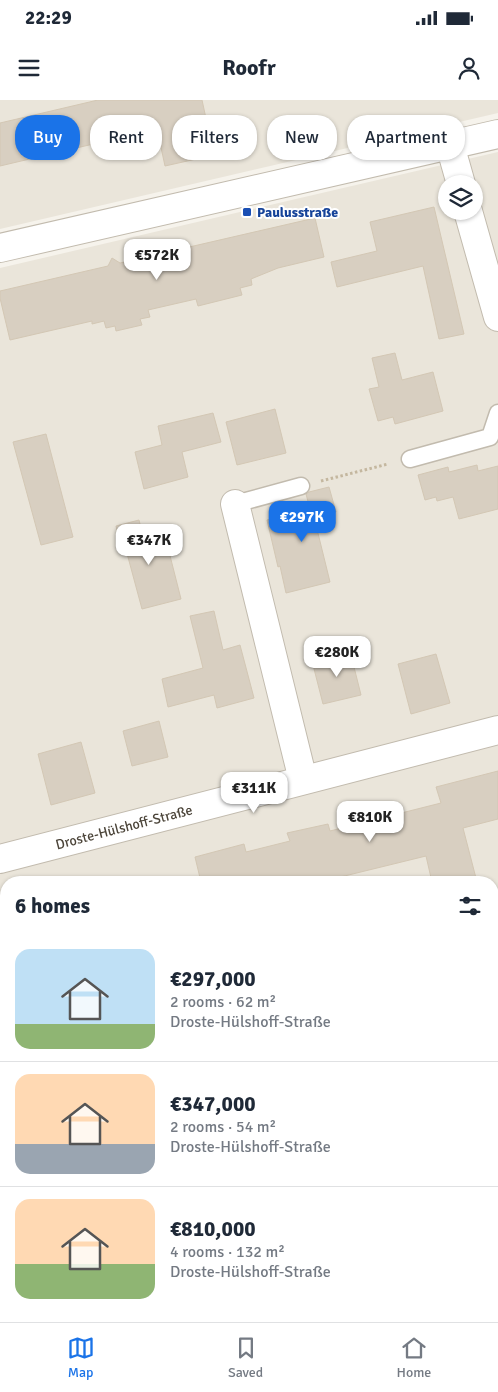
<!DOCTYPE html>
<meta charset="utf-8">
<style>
:root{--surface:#fff;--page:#f2f2f3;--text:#1f2937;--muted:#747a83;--line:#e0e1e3;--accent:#1a73e8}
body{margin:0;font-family:Signika,sans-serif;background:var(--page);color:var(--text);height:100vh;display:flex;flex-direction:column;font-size:19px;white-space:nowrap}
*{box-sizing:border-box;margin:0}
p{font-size:16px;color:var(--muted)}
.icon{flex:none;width:28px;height:28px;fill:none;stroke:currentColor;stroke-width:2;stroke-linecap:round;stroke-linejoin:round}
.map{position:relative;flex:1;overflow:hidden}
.drawer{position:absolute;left:0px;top:776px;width:499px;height:446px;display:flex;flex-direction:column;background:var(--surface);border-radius:20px 20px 0 0;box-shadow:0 1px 4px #0004}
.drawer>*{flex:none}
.top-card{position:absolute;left:15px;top:15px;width:469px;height:45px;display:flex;gap:10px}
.controls{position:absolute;left:438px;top:75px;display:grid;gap:10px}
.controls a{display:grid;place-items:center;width:45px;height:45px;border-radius:50%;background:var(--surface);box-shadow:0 1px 4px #0004;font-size:25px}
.price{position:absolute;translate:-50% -42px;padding:0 11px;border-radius:10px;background:#fff;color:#222;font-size:16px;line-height:32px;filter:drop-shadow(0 1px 2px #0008)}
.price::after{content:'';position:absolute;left:50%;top:30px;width:15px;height:11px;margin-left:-8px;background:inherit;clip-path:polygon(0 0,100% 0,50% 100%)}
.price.on{background:var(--accent);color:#fff}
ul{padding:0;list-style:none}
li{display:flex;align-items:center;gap:15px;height:125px;padding:0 15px}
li+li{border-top:1px solid var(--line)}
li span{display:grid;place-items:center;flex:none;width:140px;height:100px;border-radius:15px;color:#555}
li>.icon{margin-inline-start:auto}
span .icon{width:60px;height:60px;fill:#fffc;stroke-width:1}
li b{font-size:21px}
h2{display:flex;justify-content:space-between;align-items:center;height:60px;padding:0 15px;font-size:21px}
.pill{padding:0 18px;border-radius:20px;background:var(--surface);box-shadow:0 1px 4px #0004;font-size:18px;line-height:45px}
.pill.on{background:var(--accent);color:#fff}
.status{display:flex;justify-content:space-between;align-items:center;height:35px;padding:0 25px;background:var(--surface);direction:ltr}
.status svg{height:14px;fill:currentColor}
header{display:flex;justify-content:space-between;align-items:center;height:65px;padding:0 15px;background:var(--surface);font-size:22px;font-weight:700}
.tabs{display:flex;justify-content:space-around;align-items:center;height:70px;border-top:1px solid var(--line);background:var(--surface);font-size:14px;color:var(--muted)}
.tabs a{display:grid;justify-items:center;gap:2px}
.tabs .on{color:var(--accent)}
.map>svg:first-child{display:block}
.residential{fill:#eae5da;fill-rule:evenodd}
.industrial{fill:#e6e2dd}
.building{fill:#d8cfc1;stroke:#d3c7b4}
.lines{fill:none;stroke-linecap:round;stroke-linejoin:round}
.lane-casing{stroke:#c2bbae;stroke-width:19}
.street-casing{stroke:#c2bbae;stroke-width:30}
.primary-casing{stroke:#e6c16a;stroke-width:30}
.path{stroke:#c4b79f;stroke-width:3;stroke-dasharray:2.5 2.5;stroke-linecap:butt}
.lane{stroke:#fff;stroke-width:16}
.street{stroke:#fff;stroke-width:28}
.primary{stroke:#ffe39c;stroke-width:28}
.rail{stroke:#9a9a9a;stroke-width:4;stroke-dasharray:6 6;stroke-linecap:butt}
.transit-dot{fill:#1a4fb4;stroke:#fff;stroke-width:2}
.labels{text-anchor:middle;stroke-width:4;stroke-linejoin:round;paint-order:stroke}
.transit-label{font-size:14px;font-weight:bold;fill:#164399;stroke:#fff;text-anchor:start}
.street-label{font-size:14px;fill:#4b4439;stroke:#fff}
</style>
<div class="status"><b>22:29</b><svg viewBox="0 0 49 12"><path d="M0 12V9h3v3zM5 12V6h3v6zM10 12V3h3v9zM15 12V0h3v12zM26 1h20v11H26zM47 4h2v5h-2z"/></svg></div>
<header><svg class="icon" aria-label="menu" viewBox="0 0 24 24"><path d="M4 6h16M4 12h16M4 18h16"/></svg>Roofr<svg class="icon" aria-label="person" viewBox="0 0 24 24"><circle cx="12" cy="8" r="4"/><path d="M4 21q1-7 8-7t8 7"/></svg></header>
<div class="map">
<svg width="498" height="1222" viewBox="0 0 498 1222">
<rect width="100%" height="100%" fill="#f6f3ec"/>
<path class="residential" d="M0,0H498V13L0,129Z
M498,52V821L493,822L492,782H6V945L0,947V168ZM446,84H474V111H446Z"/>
<path class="industrial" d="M498,907V1222H0V1033L6,1032V1216H492V908Z"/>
<path class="building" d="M98,0H202L214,55L165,66L157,29L0,66V23Z
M434,107L464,234L439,239L423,166L337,187L331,162L377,151L370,122Z
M315,118L324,157L278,168L251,179L252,185L240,188L242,195L198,206L196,199L148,210L150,217L140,219L142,225L116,231L115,226L106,228L104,221L92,224V221L10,240L0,198V191L108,166L112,158L120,163Z
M395,253L402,280L433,272L443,311L395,324L393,317L378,321L369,289L379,287L372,258Z
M275,309L286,353L237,365L226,322Z
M213,313L221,342L182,352L188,377L144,389L135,352L162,345L158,326Z
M46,334L73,437L41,445L13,342Z
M477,365L478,371L498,366V409L459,419L453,397L437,401L436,397L425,400L418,375L448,367L449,372Z
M329,387L336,412L314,417L330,482L286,493L280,466L278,467L267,420L310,409L306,394L309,392Z
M139,420L144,440L129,445L165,436L181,499L142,509L125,446L121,448L116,426Z
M214,511L223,550L240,545L254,598L217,608L214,595L168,607L162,579L203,568L190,516Z
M350,551L361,595L323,604L312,561Z
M436,554L450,603L411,614L398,564Z
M159,621L168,657L132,666L123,631Z
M81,642L95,693L51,705L38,654Z
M498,671V719L463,728L477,782H432L426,756L320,782H201L195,757L244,744L246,752L290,741L287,733L328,724L330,731L441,703L436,687Z"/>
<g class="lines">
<g class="lane-casing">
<path id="lane" d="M410,359L490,337L498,313
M235,404L301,386
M492,1078L498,1075
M262,1216L263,1222"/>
</g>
<g class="street-casing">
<g id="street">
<path d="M450,45L461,84"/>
<path d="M468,111L498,217"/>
<path d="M0,148L498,34"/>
<path d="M235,404L303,680"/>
<path id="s1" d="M0,759L498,630"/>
</g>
</g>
<g class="primary-casing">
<path id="primary" d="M492,867L498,865
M0,991L6,989"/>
</g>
<path class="path" d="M321,381L388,364
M492,829L498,828
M492,899L498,897
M0,953L6,951
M0,1023L6,1021"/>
<use href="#lane" class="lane"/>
<use href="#street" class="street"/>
<use href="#primary" class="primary"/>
<path class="rail" d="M203,1222L208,1217"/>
</g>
<rect class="transit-dot" x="242" y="107" width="10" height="10" rx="2.5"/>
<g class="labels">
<g class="transit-label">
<text x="257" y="117">Paulusstraße</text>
</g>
<g class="street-label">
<text dy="5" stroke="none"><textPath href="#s1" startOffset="128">Droste-Hülshoff-Straße</textPath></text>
</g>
</g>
</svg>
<div class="controls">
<a><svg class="icon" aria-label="layers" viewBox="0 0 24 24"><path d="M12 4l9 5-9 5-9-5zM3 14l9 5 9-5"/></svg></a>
</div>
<b class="price" style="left:157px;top:181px">€572K</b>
<b class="price on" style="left:302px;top:443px">€297K</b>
<b class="price" style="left:149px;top:466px">€347K</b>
<b class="price" style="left:337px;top:578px">€280K</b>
<b class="price" style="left:254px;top:714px">€311K</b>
<b class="price" style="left:370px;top:743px">€810K</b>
<div class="top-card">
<a class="pill on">Buy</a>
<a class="pill">Rent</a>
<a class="pill">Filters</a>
<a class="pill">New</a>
<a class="pill">Apartment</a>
</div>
<section class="drawer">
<h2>6 homes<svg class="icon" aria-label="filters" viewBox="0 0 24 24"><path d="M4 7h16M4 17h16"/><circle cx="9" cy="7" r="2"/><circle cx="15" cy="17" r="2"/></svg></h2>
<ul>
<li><span style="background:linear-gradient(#bfe0f5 75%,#8fb573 0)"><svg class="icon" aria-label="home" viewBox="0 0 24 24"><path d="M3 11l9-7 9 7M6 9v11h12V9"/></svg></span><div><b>€297,000</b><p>2 rooms · 62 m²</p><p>Droste-Hülshoff-Straße</p></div></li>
<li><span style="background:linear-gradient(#ffd9b3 70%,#9aa5b1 0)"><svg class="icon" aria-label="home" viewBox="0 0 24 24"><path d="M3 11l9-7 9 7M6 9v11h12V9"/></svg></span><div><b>€347,000</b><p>2 rooms · 54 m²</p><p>Droste-Hülshoff-Straße</p></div></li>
<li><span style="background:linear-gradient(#ffd9b3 65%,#8fb573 0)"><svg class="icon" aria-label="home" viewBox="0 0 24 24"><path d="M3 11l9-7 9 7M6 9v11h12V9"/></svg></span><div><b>€810,000</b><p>4 rooms · 132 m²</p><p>Droste-Hülshoff-Straße</p></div></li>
</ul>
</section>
</div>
<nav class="tabs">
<a class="on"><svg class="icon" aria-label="map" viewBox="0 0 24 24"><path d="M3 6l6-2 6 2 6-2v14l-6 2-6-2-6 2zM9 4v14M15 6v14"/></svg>Map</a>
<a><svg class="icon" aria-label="saved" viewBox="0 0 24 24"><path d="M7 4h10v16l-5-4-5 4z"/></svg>Saved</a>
<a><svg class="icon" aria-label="home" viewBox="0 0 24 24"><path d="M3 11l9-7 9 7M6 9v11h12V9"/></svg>Home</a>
</nav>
